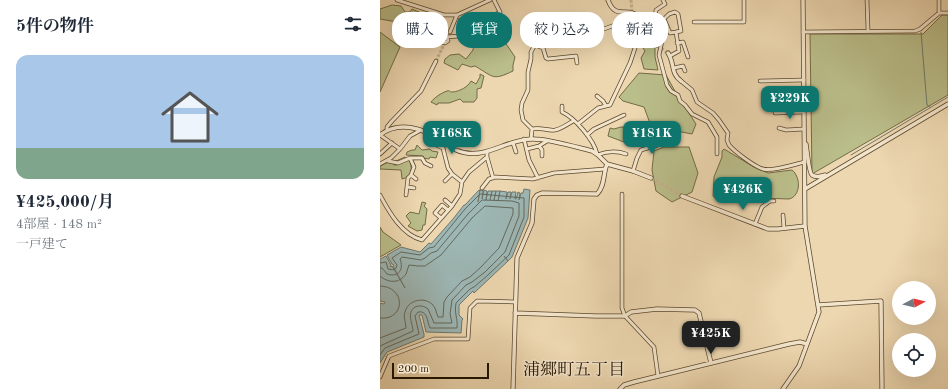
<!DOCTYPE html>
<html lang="ja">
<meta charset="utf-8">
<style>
:root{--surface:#fff;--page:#f2f2f3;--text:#1f2937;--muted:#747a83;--accent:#0f766e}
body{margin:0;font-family:"Old Standard TT","Noto Serif JP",serif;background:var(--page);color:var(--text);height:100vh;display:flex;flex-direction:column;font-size:15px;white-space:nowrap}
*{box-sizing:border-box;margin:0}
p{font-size:13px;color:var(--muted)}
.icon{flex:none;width:22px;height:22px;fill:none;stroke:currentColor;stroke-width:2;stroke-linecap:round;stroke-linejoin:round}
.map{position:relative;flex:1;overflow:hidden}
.panel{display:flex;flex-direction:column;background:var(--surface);width:380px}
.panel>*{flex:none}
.top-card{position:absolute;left:12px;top:12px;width:380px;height:36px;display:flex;gap:8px}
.needle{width:26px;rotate:83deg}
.fabs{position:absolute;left:512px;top:281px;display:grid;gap:8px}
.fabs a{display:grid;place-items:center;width:44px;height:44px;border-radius:50%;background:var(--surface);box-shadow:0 4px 16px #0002;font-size:20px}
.scale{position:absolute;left:12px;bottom:10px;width:97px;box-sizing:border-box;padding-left:4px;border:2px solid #2a1801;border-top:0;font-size:11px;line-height:14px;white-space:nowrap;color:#2a1801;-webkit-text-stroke:3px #f3e5cc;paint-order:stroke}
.price{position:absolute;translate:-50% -34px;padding:0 9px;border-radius:8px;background:var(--accent);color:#fff;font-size:13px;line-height:26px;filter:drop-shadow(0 1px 2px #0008)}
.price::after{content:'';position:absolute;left:50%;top:24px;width:12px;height:9px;margin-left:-6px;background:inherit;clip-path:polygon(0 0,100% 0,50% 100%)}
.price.on{background:#222;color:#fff}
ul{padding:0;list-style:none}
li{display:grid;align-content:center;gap:8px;height:212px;padding:0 16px}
li span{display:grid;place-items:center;height:124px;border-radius:12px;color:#555}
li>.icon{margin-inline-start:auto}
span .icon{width:72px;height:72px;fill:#fffc;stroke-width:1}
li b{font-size:17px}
h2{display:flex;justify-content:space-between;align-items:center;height:48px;padding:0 16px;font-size:17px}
.pill{padding:0 14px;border-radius:16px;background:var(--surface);box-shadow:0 4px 16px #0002;font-size:14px;line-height:36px}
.pill.on{background:var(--accent);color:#fff}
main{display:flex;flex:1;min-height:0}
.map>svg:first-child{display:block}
.green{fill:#babe8a;stroke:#726b46}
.water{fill:#9db7b5;stroke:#6f776d}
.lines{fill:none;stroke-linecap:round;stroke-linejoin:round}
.shore{stroke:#64685b;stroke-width:1}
.stream{stroke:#6f776d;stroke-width:1}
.minor-tunnel{stroke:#c6b18d;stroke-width:3;stroke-dasharray:3 1.5;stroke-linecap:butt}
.tertiary-tunnel{stroke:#c6b18d;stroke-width:3.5;stroke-dasharray:3.5 2;stroke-linecap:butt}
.minor-casing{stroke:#5b482d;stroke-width:4.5}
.tertiary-casing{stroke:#5b482d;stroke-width:5}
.minor{stroke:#f3e5cc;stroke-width:3}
.tertiary{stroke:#f3e5cc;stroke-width:3.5}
.labels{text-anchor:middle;stroke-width:3;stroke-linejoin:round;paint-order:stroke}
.neighbourhood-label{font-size:17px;fill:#2a1801;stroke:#f3e5cc}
</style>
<main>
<section class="panel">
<h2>5件の物件<svg class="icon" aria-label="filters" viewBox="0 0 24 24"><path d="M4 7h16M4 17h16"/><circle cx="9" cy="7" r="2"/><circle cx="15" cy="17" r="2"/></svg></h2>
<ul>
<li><span style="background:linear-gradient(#a9c7e8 75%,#7fa58c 0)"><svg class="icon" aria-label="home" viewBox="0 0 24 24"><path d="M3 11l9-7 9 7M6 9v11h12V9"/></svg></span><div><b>¥425,000/月</b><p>4部屋 · 148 m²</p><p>一戸建て</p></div></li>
</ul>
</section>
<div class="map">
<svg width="568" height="389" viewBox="0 0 568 389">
<rect width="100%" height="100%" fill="#edd7b0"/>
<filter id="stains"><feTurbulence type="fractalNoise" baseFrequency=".005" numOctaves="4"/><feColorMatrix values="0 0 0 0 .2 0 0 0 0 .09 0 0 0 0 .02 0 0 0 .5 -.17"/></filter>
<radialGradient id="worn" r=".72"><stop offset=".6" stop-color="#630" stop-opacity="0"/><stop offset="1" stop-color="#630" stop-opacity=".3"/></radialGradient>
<path class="green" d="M12,5L21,6L25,12H30L32,9L39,12L43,20L31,19L23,23L0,19V9Z
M562,15H568V95L432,174L430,34H543Z
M106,19L111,35H120L135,57L133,65V71C112,81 114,77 95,66L91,67L82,64L78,70L64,63L65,59L70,55L79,54L86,59L93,50L95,37L101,34L99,29L90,34L87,29Z
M0,32L20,47L0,92Z
M254,33L260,35L267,44L275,48V57L278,70L264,69L261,58L265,51L261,45L254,43Z
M259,73L286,75L296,93L316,124L312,134L271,126L264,107L243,101L239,97Z
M100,74L104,76L101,88L97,89V98L94,102H83L80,99L69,103H58L57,105L51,102C54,98 61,93 67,91C71,90 68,92 73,92C80,91 88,87 91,81L96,84L100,77Z
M241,127L248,128V135L244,142L228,136L230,128L234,129Z
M37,145L42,150L50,149L52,151L58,152L56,158L50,157L49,159L43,158V156L26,155L27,152L32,150H35Z
M284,147H309L318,173L312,192L292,202L276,191L272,170L274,151Z
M344,149L374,167L388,173L412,170C421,177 421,196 409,199L379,198L349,181L345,182L341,193L336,199L333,196L334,177L342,157V151Z
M25,157L26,160L29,159C33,168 32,177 22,179L21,170L0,169V166L8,162L13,163L14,165H17L16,161Z
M42,202L46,203L44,206L47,209L45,225H43L42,230L37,231L28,226L31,223L26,216L30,212L39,214Z
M0,227L3,232L21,245L0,257Z"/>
<path class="water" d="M144,189L150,190L148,218L132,257L128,261L124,256L128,261L94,293L93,291L79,305V315L83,319L82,320L81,333L46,332L42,315H39L44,334V337L7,352L0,363V303L4,304L5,302L0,301V259L6,256L11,265L10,267L12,266L25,288L13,266L14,265L12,264L7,255L21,247L40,252L49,243L51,244L73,219L84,205H85L99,190H100L98,202L100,190H103L102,199L104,190L107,191L106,200L108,191H112L110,200L112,191H116L114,200L116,191H120L118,201L120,191L127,192L126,199L128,192H131L130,199L132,192H136L135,199H136L138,192L140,193L139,200L141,193H143Z"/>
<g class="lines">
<path class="shore" d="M0,263L6,262L8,269L13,270L16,268L17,265L12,258L21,252L40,255L49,248L54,247L85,209L100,194L144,198V217L129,255L108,275L94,287L90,289L76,303C74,314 78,318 77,328H50C47,322 48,310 38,312L35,316L39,334L5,348L0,355
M0,268H2L7,274C19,278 24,269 20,259L22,257L41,260L45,258L51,253L57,251L88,214L102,200L132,201L139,203V216L125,252L105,272L92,282L86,285L72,300L70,314L72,323H54L48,309C44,306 40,305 35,307C26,313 33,324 33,331L0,346
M0,276C8,283 19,284 26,274C27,271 28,268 29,265L38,266H45L61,255L92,218L105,206L133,208V214L119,248L101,267L90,277L82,281L67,297L64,302L63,317H58C56,313 56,308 53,305C44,296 28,300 25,312C23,317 26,323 26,328L0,338
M0,286C27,287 25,321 0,318"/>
<path class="stream" d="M541,32L547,105L550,107
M471,155L568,97"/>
<path class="minor-tunnel" d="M251,0L255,48
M56,61L70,32"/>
<path class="tertiary-tunnel" d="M276,45L288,53
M54,136L76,150
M271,178L302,196"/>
<g class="minor-casing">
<path id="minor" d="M17,0L64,15H77L110,0
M283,0L285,4L276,10L275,18L280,26L282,41L279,55L287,85L291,91L298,95L300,101L305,105L312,114L328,122L337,137V154
M487,0L488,30
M559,13H568
M314,22H364V0
M70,32L77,15
M423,32L535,31L540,29L559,13V0
M165,34L167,37L172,39L178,35L221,30L235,25L251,29H261
M59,41L65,43L68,41L67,37L79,36L80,34V20C91,20 97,18 107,15L111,17L120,12L114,0
M297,43L303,42L308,57
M155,45L163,48L166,58L168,59L196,56L197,63
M290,56L299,51L296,32L290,33L284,19L289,14L295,12L298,14L301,31L296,32
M294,68L303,66L305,71
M301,81L312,90L317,102L333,113L339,120L348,133L347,140L349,145C355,152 375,167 383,169C393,172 415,164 425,162
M380,81L424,80
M217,96L223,101L226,106
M390,97L424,96
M182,106V112C195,118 214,140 217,154
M395,113L424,112
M198,124L218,108L230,105L250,63L255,48
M82,127L83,133
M399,128L406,130L424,129
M152,129L143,120L141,110L142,103L148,90V72L151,59V52L162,32L165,34L171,32L178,35
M7,130V127L12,121L41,91L56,61
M49,134C47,142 56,145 63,148L68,168L72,174L82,182
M0,135L20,149L11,158L0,164
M207,135L214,129L244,115
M144,139L149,160L158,178
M151,139L152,129C161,127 167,131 175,130C181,129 188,124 193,121
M133,143L136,152
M159,146L162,150V156
M63,148L62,145L63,144L66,145L78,141L83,133L88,130
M20,149L30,136L41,130
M147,149L159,146L167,141
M0,154L12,143
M218,155C226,151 238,151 246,154
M107,157L113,178
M30,158H42L45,163L51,166
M8,161L18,163L30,158L34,167L31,175L28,178L26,195
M253,171L257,158L261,150L294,140
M31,175L36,179
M65,181L72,174
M28,187L34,188
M102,188L109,179L115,177L153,179L174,173L225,169
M242,194V308L245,316L274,347L278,376
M0,195C9,212 22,235 42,240L72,206L80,194L82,182L89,172L107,157V152
M65,200L72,206
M403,215L404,228
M61,218L55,213L62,205L68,210
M375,224L382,207L390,201H394
M0,377L9,356L54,339H88L90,308L97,301L135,302"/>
</g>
<g class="tertiary-casing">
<path id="tertiary" d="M228,0C235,20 247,7 256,15C263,22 259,32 265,39C268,42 273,43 276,45
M288,53C295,63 290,73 301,81
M0,135C17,122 37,127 54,136
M426,144C427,150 429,173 432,175C436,178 441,176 445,175
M76,150C103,162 124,140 151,139C166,138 196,147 212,151L218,155L227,164L253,171L271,178
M425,189L568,104
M302,196L388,229H398L425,226
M438,305L501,301L502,389
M135,313L216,316H245L251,312L277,309L315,310L319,313L331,363
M133,389L137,258L152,223L154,199L157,195L162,193L217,194C225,187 223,173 227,164
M240,389L244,385L254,382L409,344L420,342L427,344
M403,389L419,366L439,312L425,226L423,0"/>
</g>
<use href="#minor" class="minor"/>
<use href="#tertiary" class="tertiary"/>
</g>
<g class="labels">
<g class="neighbourhood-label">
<text x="194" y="375">浦郷町五丁目</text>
</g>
</g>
<rect width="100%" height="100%" filter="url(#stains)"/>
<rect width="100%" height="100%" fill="url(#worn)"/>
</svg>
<div class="fabs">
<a><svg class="needle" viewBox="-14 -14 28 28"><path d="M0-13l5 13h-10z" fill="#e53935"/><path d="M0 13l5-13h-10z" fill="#747a83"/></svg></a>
<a><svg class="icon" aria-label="locate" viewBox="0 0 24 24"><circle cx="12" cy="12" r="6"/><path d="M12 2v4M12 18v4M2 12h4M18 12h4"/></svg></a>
</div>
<div class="scale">200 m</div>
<b class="price" style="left:410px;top:120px">¥229K</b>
<b class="price" style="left:72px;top:155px">¥168K</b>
<b class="price" style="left:272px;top:155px">¥181K</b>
<b class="price" style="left:363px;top:211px">¥426K</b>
<b class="price on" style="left:331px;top:355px">¥425K</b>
<div class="top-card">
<a class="pill">購入</a>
<a class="pill on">賃貸</a>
<a class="pill">絞り込み</a>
<a class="pill">新着</a>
</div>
</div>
</main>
